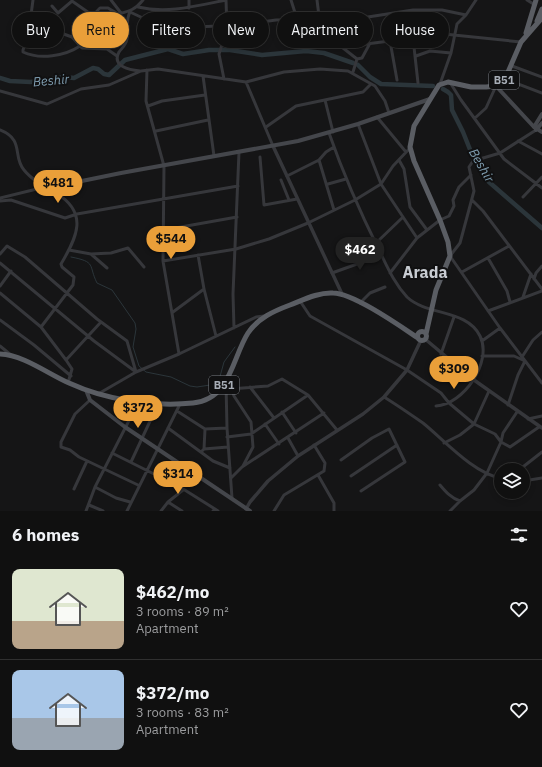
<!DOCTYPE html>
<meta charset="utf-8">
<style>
:root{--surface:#101010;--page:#1e1e1e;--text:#f1f3f6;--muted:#9c9d9f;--line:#303030;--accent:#ea9f39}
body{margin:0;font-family:"IBM Plex Sans",sans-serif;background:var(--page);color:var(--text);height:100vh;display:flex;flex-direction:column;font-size:15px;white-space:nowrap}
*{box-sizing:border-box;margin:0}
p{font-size:13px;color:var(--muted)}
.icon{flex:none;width:22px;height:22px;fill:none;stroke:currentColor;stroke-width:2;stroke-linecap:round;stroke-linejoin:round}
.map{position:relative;height:511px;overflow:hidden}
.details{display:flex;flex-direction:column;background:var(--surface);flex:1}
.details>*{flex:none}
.guide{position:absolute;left:12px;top:12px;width:518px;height:36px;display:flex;gap:8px}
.fabs{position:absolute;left:494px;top:463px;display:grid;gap:8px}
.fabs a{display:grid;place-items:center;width:36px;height:36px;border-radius:50%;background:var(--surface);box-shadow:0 2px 6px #0003,0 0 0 1px var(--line);font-size:20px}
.price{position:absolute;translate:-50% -34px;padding:0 9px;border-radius:14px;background:var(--accent);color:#111;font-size:13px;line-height:26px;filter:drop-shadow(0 1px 2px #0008)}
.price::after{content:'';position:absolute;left:50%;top:24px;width:12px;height:9px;margin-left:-6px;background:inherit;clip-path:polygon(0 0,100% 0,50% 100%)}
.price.on{background:#222;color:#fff}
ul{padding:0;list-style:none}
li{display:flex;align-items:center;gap:12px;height:100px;padding:0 12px}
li+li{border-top:1px solid var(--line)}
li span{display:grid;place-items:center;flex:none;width:112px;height:80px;border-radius:8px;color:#555}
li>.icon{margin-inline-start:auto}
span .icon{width:48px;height:48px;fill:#fffc;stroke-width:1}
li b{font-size:17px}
h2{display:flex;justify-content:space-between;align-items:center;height:48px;padding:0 12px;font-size:17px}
.pill{padding:0 14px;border-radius:18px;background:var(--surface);box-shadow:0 2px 6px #0003,0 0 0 1px var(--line);font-size:14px;line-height:36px}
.pill.on{background:var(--accent);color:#111}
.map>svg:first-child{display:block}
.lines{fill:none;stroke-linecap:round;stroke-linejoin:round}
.stream{stroke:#2b353a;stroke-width:1}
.river{stroke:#2b353a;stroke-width:4.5}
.minor{stroke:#36373b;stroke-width:3}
.tertiary{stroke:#36373b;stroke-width:3.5}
.secondary{stroke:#44464b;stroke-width:4}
.trunk{stroke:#5a5d63;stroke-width:5}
.labels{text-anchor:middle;stroke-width:4;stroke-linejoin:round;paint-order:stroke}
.shield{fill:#101011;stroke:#7a7e84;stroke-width:1}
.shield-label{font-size:11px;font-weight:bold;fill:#a7adb6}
.water-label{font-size:13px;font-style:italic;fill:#7f9db0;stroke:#101011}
.district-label{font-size:16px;font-weight:bold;fill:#c8ccd2;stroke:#101011}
</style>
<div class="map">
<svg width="542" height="511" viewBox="0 0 542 511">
<rect width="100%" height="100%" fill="#151516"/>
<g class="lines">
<path class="stream" d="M71,257C97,262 88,265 97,283L112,290L135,323L136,329L133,347L139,366L146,372L171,377L190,386L197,387L210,385L219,380L224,362L235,347"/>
<path class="river" d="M358,65L370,77L381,84L433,86
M0,78L10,81L31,82L65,77L74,78L93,68L98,69L104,74L109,75L125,60L168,49L183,54L209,50H230L262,55L306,51L324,53L353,63
M443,89L448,92L451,95L452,110L463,132L471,152L489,182L542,228"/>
<path class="minor" d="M33,0L31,15L33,23L72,37C82,33 91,16 100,8H108L118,14C129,11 135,10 143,0
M111,0L121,13
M189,0V8
M291,0L297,19
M317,0L320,24L324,33L357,59
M527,0L535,5
M52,6L58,13L72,1L92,15
M138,7C167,14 196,6 226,0
M130,12L160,26L174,28L239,25L276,20L355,19L413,10H442L466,15
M130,12C125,21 129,30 127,39C126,45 122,48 119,52C111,67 131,70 140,71
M33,23L23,50V52C40,60 65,56 80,46
M72,37L82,48L107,49L117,56
M413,38L418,83
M390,41L397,80
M343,47L444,34L521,42
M416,56L430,51L451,53
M357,59L362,58L369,45
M512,66L542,77
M147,70L146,101L164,166L163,261L179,354
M353,72L357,59
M203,76L214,156
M224,79L219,54L227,29L226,0
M505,79L542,93
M246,82L273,146
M440,84L451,53L457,24L466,15L476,0
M451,84L461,100L504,159L542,188
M0,91L47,104L81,89L109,85L141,71L158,69L246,82L284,72L320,69L348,71L375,86L385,101L389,113
M325,100L333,132
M148,106L162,101L205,95
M377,117L406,152
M475,118L486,108L496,86
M358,124L381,184L417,238
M266,127L296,106L363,92L371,84
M0,130C25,140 12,156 24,170C32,180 45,187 56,193C89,213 77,237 61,264L62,267L74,277L73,285L41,327
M536,130L500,153L473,161L469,167L474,191L460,243L450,256L500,328L542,383
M156,131L208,120
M329,133C343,173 360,212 379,250C387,266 394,283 407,297C427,316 467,309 480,336C493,362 463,405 436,406
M518,141L542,154
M260,157L264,205L297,199
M319,160L334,210
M399,160L404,169L410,207L427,230
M287,176L319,160L326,152L334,147
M281,180L289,200
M328,184L346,179
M523,197L542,177
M0,198L45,187L58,188
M472,200L483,211L542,289
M0,201L11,200L65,218L77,214
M77,214L238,186
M164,230L237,217
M376,243L402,218
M69,250L91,254L107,268
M0,254L7,246L25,257L97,319L127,341L136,372L94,341L0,263
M91,254L111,253L128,248L144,267
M198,255L204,289L216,336
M488,258L507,291L510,302
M163,261L236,249L269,239L308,223L355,200L381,184L393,166L410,148
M462,272L509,246
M332,273L382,255
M390,273L417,238L440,220L449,216L454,206L453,200L459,187L471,175
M534,279L536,273L542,266
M0,286L11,271
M0,293L41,327L66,360
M523,297L531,274
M300,301L310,316L407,370L441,393L449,403L474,424L495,434L501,442L510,447L539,427
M360,303L370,293L385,287
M488,311L542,291
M173,312L204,289
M0,320L34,345L71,376
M234,328L233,294L239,152
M482,341L500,328
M0,346L11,355
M441,354L454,317
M482,356H514L525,361L518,375L508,405
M522,357L533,340L542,332
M68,383L72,369L66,360L101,322
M226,383L230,389L268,386L282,379L308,395L337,430
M226,384L227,428L232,498
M250,387L274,418
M232,389L234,396L251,422L253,447L243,466
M98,394L136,372L179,354L256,317L264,316
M384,397C397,405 410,414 423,423C443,439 474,474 501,478
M90,400L75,414L61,442V447L70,450L79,457L138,485
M177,411L205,429L227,428
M282,412L296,433
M528,419L542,416
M265,424L279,444
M168,428L213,461L230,468
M227,437L251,434L308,395
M288,438L298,456
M444,443L460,435L474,424L489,391
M204,449L205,429
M201,452L204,449L228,447
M112,453L180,487L215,509
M341,460L372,438L389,429L405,462L361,491
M131,462L158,404
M519,470L542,452
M318,475L334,503V511
M351,476L397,445
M231,478L242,467L324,413
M523,481L542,478
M440,485C446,492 451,498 460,501L474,490L487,473L501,442L503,433L517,412
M74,489L87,461
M130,502L116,498L95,487L139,401
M89,505L103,511
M86,511L95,487
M127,511L180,404
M161,511L168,502
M182,511L168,502L183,490
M213,511L215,509L218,511
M274,511L284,495L324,471L325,463L314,445
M450,511L460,501"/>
<path class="tertiary" d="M273,146L342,294
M425,339L474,380L542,428
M246,509L250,502L268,481L298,456L363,414L384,397L407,370L421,340"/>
<path class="secondary" d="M496,86L534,127L542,132
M534,127L542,114
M536,130L542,123
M58,188L72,183L121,173L298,141L358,124L430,99
M86,390L90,400L125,427L250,511"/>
<path class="trunk" d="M537,21L542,9
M526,33L536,0
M417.5 336a4.5 4.5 0 1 1 9 0a4.5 4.5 0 1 1-9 0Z
M426,334L436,290L450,256L448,242L440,220L414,161L410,147L414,126L439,85L448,82L471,87H486L496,86L505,79L521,42L542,18
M0,354C24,355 48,374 69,383C106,400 153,407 193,403C231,399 232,358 248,333C258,318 274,311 290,305C303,300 319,292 333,293C353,293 400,326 418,338"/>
</g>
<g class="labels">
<g class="shield">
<rect x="489" y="71" width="30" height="18" rx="3"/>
<rect x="209" y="376" width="30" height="18" rx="3"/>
</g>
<g class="shield-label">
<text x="504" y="84">B51</text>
<text x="224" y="389">B51</text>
</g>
<g class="water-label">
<text transform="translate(51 80) rotate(-5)" y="5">Beshir</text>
<text transform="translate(482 165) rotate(60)" y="5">Beshir</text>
</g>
<g class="district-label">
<text x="425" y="278">Arada</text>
</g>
</g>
</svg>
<div class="fabs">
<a><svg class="icon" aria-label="layers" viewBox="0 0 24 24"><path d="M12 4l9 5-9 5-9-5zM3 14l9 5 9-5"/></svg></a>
</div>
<b class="price" style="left:58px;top:204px">$481</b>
<b class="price" style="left:171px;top:260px">$544</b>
<b class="price on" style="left:360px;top:271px">$462</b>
<b class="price" style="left:454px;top:390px">$309</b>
<b class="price" style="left:138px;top:429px">$372</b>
<b class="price" style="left:178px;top:495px">$314</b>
<div class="guide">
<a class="pill">Buy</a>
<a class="pill on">Rent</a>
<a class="pill">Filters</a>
<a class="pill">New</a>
<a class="pill">Apartment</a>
<a class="pill">House</a>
</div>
</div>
<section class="details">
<h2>6 homes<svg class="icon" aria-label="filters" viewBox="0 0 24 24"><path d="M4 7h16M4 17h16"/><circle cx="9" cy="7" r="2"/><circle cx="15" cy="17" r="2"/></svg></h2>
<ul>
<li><span style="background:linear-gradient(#dfe7d0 65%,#b9a48a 0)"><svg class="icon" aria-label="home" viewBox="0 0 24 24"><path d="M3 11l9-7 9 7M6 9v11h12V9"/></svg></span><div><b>$462/mo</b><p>3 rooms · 89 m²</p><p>Apartment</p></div><svg class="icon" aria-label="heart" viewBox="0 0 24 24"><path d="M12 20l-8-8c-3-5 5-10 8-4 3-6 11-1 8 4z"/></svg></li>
<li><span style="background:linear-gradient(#a9c7e8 60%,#9aa5b1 0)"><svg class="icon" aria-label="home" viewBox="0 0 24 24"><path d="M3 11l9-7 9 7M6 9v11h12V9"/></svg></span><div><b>$372/mo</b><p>3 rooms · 83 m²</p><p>Apartment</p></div><svg class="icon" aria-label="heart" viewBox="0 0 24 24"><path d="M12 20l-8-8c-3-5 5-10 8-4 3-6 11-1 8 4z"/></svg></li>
</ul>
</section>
